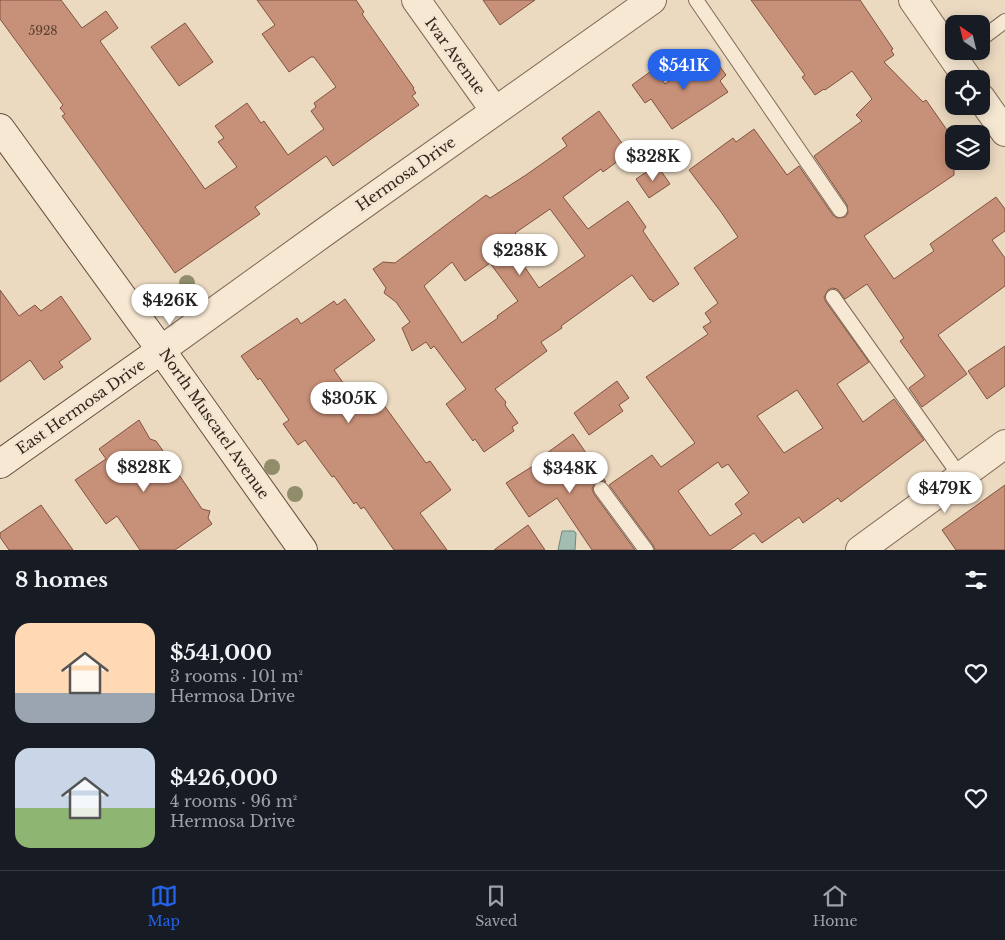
<!DOCTYPE html>
<meta charset="utf-8">
<style>
:root{--surface:#171b24;--page:#20242c;--text:#f1f3f6;--muted:#9ea1a6;--line:#363941;--accent:#2563eb}
body{margin:0;font-family:"Libre Baskerville",serif;background:var(--page);color:var(--text);height:100vh;display:flex;flex-direction:column;font-size:19px;white-space:nowrap}
*{box-sizing:border-box;margin:0}
p{font-size:16px;color:var(--muted)}
.icon{flex:none;width:28px;height:28px;fill:none;stroke:currentColor;stroke-width:2;stroke-linecap:round;stroke-linejoin:round}
.map{position:relative;height:550px;overflow:hidden}
.drawer{display:flex;flex-direction:column;background:var(--surface);flex:1}
.drawer>*{flex:none}
.needle{width:32px;rotate:325deg}
.fabs{position:absolute;left:945px;top:15px;display:grid;gap:10px}
.fabs a{display:grid;place-items:center;width:45px;height:45px;border-radius:10px;background:var(--surface);box-shadow:0 2px 12px #0003;font-size:25px}
.price{position:absolute;translate:-50% -42px;padding:0 11px;border-radius:18px;background:#fff;color:#222;font-size:16px;line-height:32px;filter:drop-shadow(0 1px 2px #0008)}
.price::after{content:'';position:absolute;left:50%;top:30px;width:15px;height:11px;margin-left:-8px;background:inherit;clip-path:polygon(0 0,100% 0,50% 100%)}
.price.selected{background:var(--accent);color:#fff}
ul{padding:0;list-style:none}
li{display:flex;align-items:center;gap:15px;height:125px;padding:0 15px}
li span{display:grid;place-items:center;flex:none;width:140px;height:100px;border-radius:15px;color:#555}
li>.icon{margin-inline-start:auto}
span .icon{width:60px;height:60px;fill:#fffc;stroke-width:1}
li b{font-size:21px}
h2{display:flex;justify-content:space-between;align-items:center;height:60px;padding:0 15px;font-size:21px}
.dock{display:flex;justify-content:space-around;align-items:center;height:70px;border-top:1px solid var(--line);background:var(--surface);font-size:14px;color:var(--muted)}
.dock a{display:grid;justify-items:center;gap:2px}
.dock .selected{color:var(--accent)}
.map>svg:first-child{display:block}
.water{fill:#a3bdb2;stroke:#6b8a7f}
.building{fill:#c79078;stroke:#805341;fill-rule:evenodd}
.lines{fill:none;stroke-linecap:round;stroke-linejoin:round}
.lane-casing{stroke:#826b59;stroke-width:16}
.street-casing{stroke:#826b59;stroke-width:30}
.secondary-casing{stroke:#644c3d;stroke-width:30}
.lane{stroke:#f6e8d2;stroke-width:14}
.street{stroke:#f6e8d2;stroke-width:28}
.secondary{stroke:#f6e8d2;stroke-width:28}
.tree{fill:#918d6b}
.labels{text-anchor:middle;stroke-width:5;stroke-linejoin:round;paint-order:stroke}
.number-label{font-size:12px;fill:#584034}
.street-label{font-size:15px;fill:#33251d;stroke:#f3e5cf}
</style>
<div class="map">
<svg width="1005" height="550" viewBox="0 0 1005 550">
<rect width="100%" height="100%" fill="#ebd9c0"/>
<path class="water" d="M562,531H574L576,533L575,550H558Z"/>
<path class="building" d="M0,0H61L82,28L106,11L118,28L100,41L205,189L237,167L218,142L224,138L215,126L247,103L261,123L264,121L288,155L324,129L311,111L316,107L314,103L336,87L314,57H311L289,72L262,34L275,25L257,0H356L364,12L362,14L414,88L413,89L416,93L412,96L419,105L333,166L326,156L255,207L260,214L175,273L62,116L65,114L60,108L63,105L0,19Z
M483,0H535L500,25Z
M751,0H860L893,49L891,50L894,55L884,62L923,102L926,100L954,140V175L864,236L894,279L934,251L930,244L996,197L1005,209V231L992,240L1005,258V286L938,335L967,374L922,407L909,388L925,376L900,341L904,338L867,284L845,299L837,289L832,288L828,290L824,297L826,302L869,362L837,384L863,422L894,399L924,440L841,502L838,498L803,523L799,517L762,543L754,533L730,550H655L653,545L609,485L652,455L661,467L695,443L646,377L708,334L703,327L711,322L705,313L718,303L694,268L738,237L721,212L689,170L733,138L736,142L754,129L787,175L799,166L833,215L837,218L845,217L848,213L847,205L814,156L862,121L856,115L872,99L852,71L825,90L824,89L815,95L802,77L805,75ZM797,390L823,428L784,453L757,416ZM718,462L722,468L728,464L749,493L735,504L742,514L710,536L678,491Z
M185,23L213,62L179,86L151,47Z
M704,57L707,61L713,57L726,75L720,81L728,92L672,129L651,99L645,103L632,85L654,69L665,84Z
M599,111L629,153L603,172L601,169L563,197L588,229L628,201L646,227L643,231L679,284L653,302L651,299L650,300L632,275L561,326L562,328L541,342L547,351L495,389L506,402L505,405L518,423L512,427L514,431L484,452L475,439L473,441L446,404L466,389L434,346L431,349L426,342L412,351L402,328L410,322L396,302L384,293L386,288L373,269L383,262L395,263L486,195L490,198L526,175L567,146L562,138ZM550,209L585,256L539,288L507,241L516,234L515,233ZM452,262L465,281L490,263L518,301L497,316L498,318L462,343L424,286Z
M657,165L670,184L649,198L636,179Z
M0,290L19,316L35,305L41,311L61,296L91,339L59,362L63,367L44,380L30,360L0,382Z
M345,299L375,340L334,370L362,409L378,397L426,463L430,461L451,490L420,513L447,550H394L364,507L361,509L356,502L354,504L334,476L332,477L305,440L298,445L283,424L289,420L260,378L258,380L241,356L297,318L301,324L334,301L337,305Z
M1005,346V386L987,399L968,371Z
M617,381L629,398L619,405L623,411L589,435L574,413Z
M139,420L150,439L156,441L161,448L202,509L210,511L208,518L212,524L175,550H140L117,516L106,524L75,480L106,459L99,449Z
M573,434L606,482L601,480L595,482L592,489L594,494L635,550H592L557,498L529,517L506,483L549,456L547,453Z
M1005,485V550H956L942,530Z
M41,505L73,550H9L0,537V533Z
M528,525L545,550H494Z"/>
<g class="lines">
<g class="lane-casing">
<path id="lane" d="M696,0L840,210
M981,39L1005,21
M833,297L960,476
M601,489L646,550"/>
</g>
<g class="street-casing">
<path id="street" d="M416,0L495,111
M913,0L968,79
M981,98L1005,132
M161,350L326,231L652,0
M860,550L1005,444"/>
</g>
<g class="secondary-casing">
<path id="secondary" d="M0,128L161,350L303,550
M0,464L161,350"/>
</g>
<use href="#lane" class="lane"/>
<use href="#street" class="street"/>
<use href="#secondary" class="secondary"/>
</g>
<g class="tree">
<circle cx="187" cy="283" r="8"/>
<circle cx="272" cy="467" r="8"/>
<circle cx="295" cy="494" r="8"/>
</g>
<g class="labels">
<g class="number-label">
<text x="43" y="35">5928</text>
</g>
<g class="street-label">
<text transform="translate(455 56) rotate(54)" y="5">Ivar Avenue</text>
<text transform="translate(406 174) rotate(-35)" y="5">Hermosa Drive</text>
<text transform="translate(81 407) rotate(-35)" y="5">East Hermosa Drive</text>
<text transform="translate(214 424) rotate(55)" y="5">North Muscatel Avenue</text>
</g>
</g>
</svg>
<div class="fabs">
<a><svg class="needle" viewBox="-14 -14 28 28"><path d="M0-13l5 13h-10z" fill="#e53935"/><path d="M0 13l5-13h-10z" fill="#9ea1a6"/></svg></a>
<a><svg class="icon" aria-label="locate" viewBox="0 0 24 24"><circle cx="12" cy="12" r="6"/><path d="M12 2v4M12 18v4M2 12h4M18 12h4"/></svg></a>
<a><svg class="icon" aria-label="layers" viewBox="0 0 24 24"><path d="M12 4l9 5-9 5-9-5zM3 14l9 5 9-5"/></svg></a>
</div>
<b class="price selected" style="left:684px;top:91px">$541K</b>
<b class="price" style="left:653px;top:182px">$328K</b>
<b class="price" style="left:520px;top:276px">$238K</b>
<b class="price" style="left:170px;top:326px">$426K</b>
<b class="price" style="left:349px;top:424px">$305K</b>
<b class="price" style="left:144px;top:493px">$828K</b>
<b class="price" style="left:570px;top:494px">$348K</b>
<b class="price" style="left:945px;top:514px">$479K</b>
</div>
<section class="drawer">
<h2>8 homes<svg class="icon" aria-label="filters" viewBox="0 0 24 24"><path d="M4 7h16M4 17h16"/><circle cx="9" cy="7" r="2"/><circle cx="15" cy="17" r="2"/></svg></h2>
<ul>
<li><span style="background:linear-gradient(#ffd9b3 70%,#9aa5b1 0)"><svg class="icon" aria-label="home" viewBox="0 0 24 24"><path d="M3 11l9-7 9 7M6 9v11h12V9"/></svg></span><div><b>$541,000</b><p>3 rooms · 101 m²</p><p>Hermosa Drive</p></div><svg class="icon" aria-label="heart" viewBox="0 0 24 24"><path d="M12 20l-8-8c-3-5 5-10 8-4 3-6 11-1 8 4z"/></svg></li>
<li><span style="background:linear-gradient(#c9d6e8 60%,#8fb573 0)"><svg class="icon" aria-label="home" viewBox="0 0 24 24"><path d="M3 11l9-7 9 7M6 9v11h12V9"/></svg></span><div><b>$426,000</b><p>4 rooms · 96 m²</p><p>Hermosa Drive</p></div><svg class="icon" aria-label="heart" viewBox="0 0 24 24"><path d="M12 20l-8-8c-3-5 5-10 8-4 3-6 11-1 8 4z"/></svg></li>
</ul>
</section>
<nav class="dock">
<a class="selected"><svg class="icon" aria-label="map" viewBox="0 0 24 24"><path d="M3 6l6-2 6 2 6-2v14l-6 2-6-2-6 2zM9 4v14M15 6v14"/></svg>Map</a>
<a><svg class="icon" aria-label="saved" viewBox="0 0 24 24"><path d="M7 4h10v16l-5-4-5 4z"/></svg>Saved</a>
<a><svg class="icon" aria-label="home" viewBox="0 0 24 24"><path d="M3 11l9-7 9 7M6 9v11h12V9"/></svg>Home</a>
</nav>
